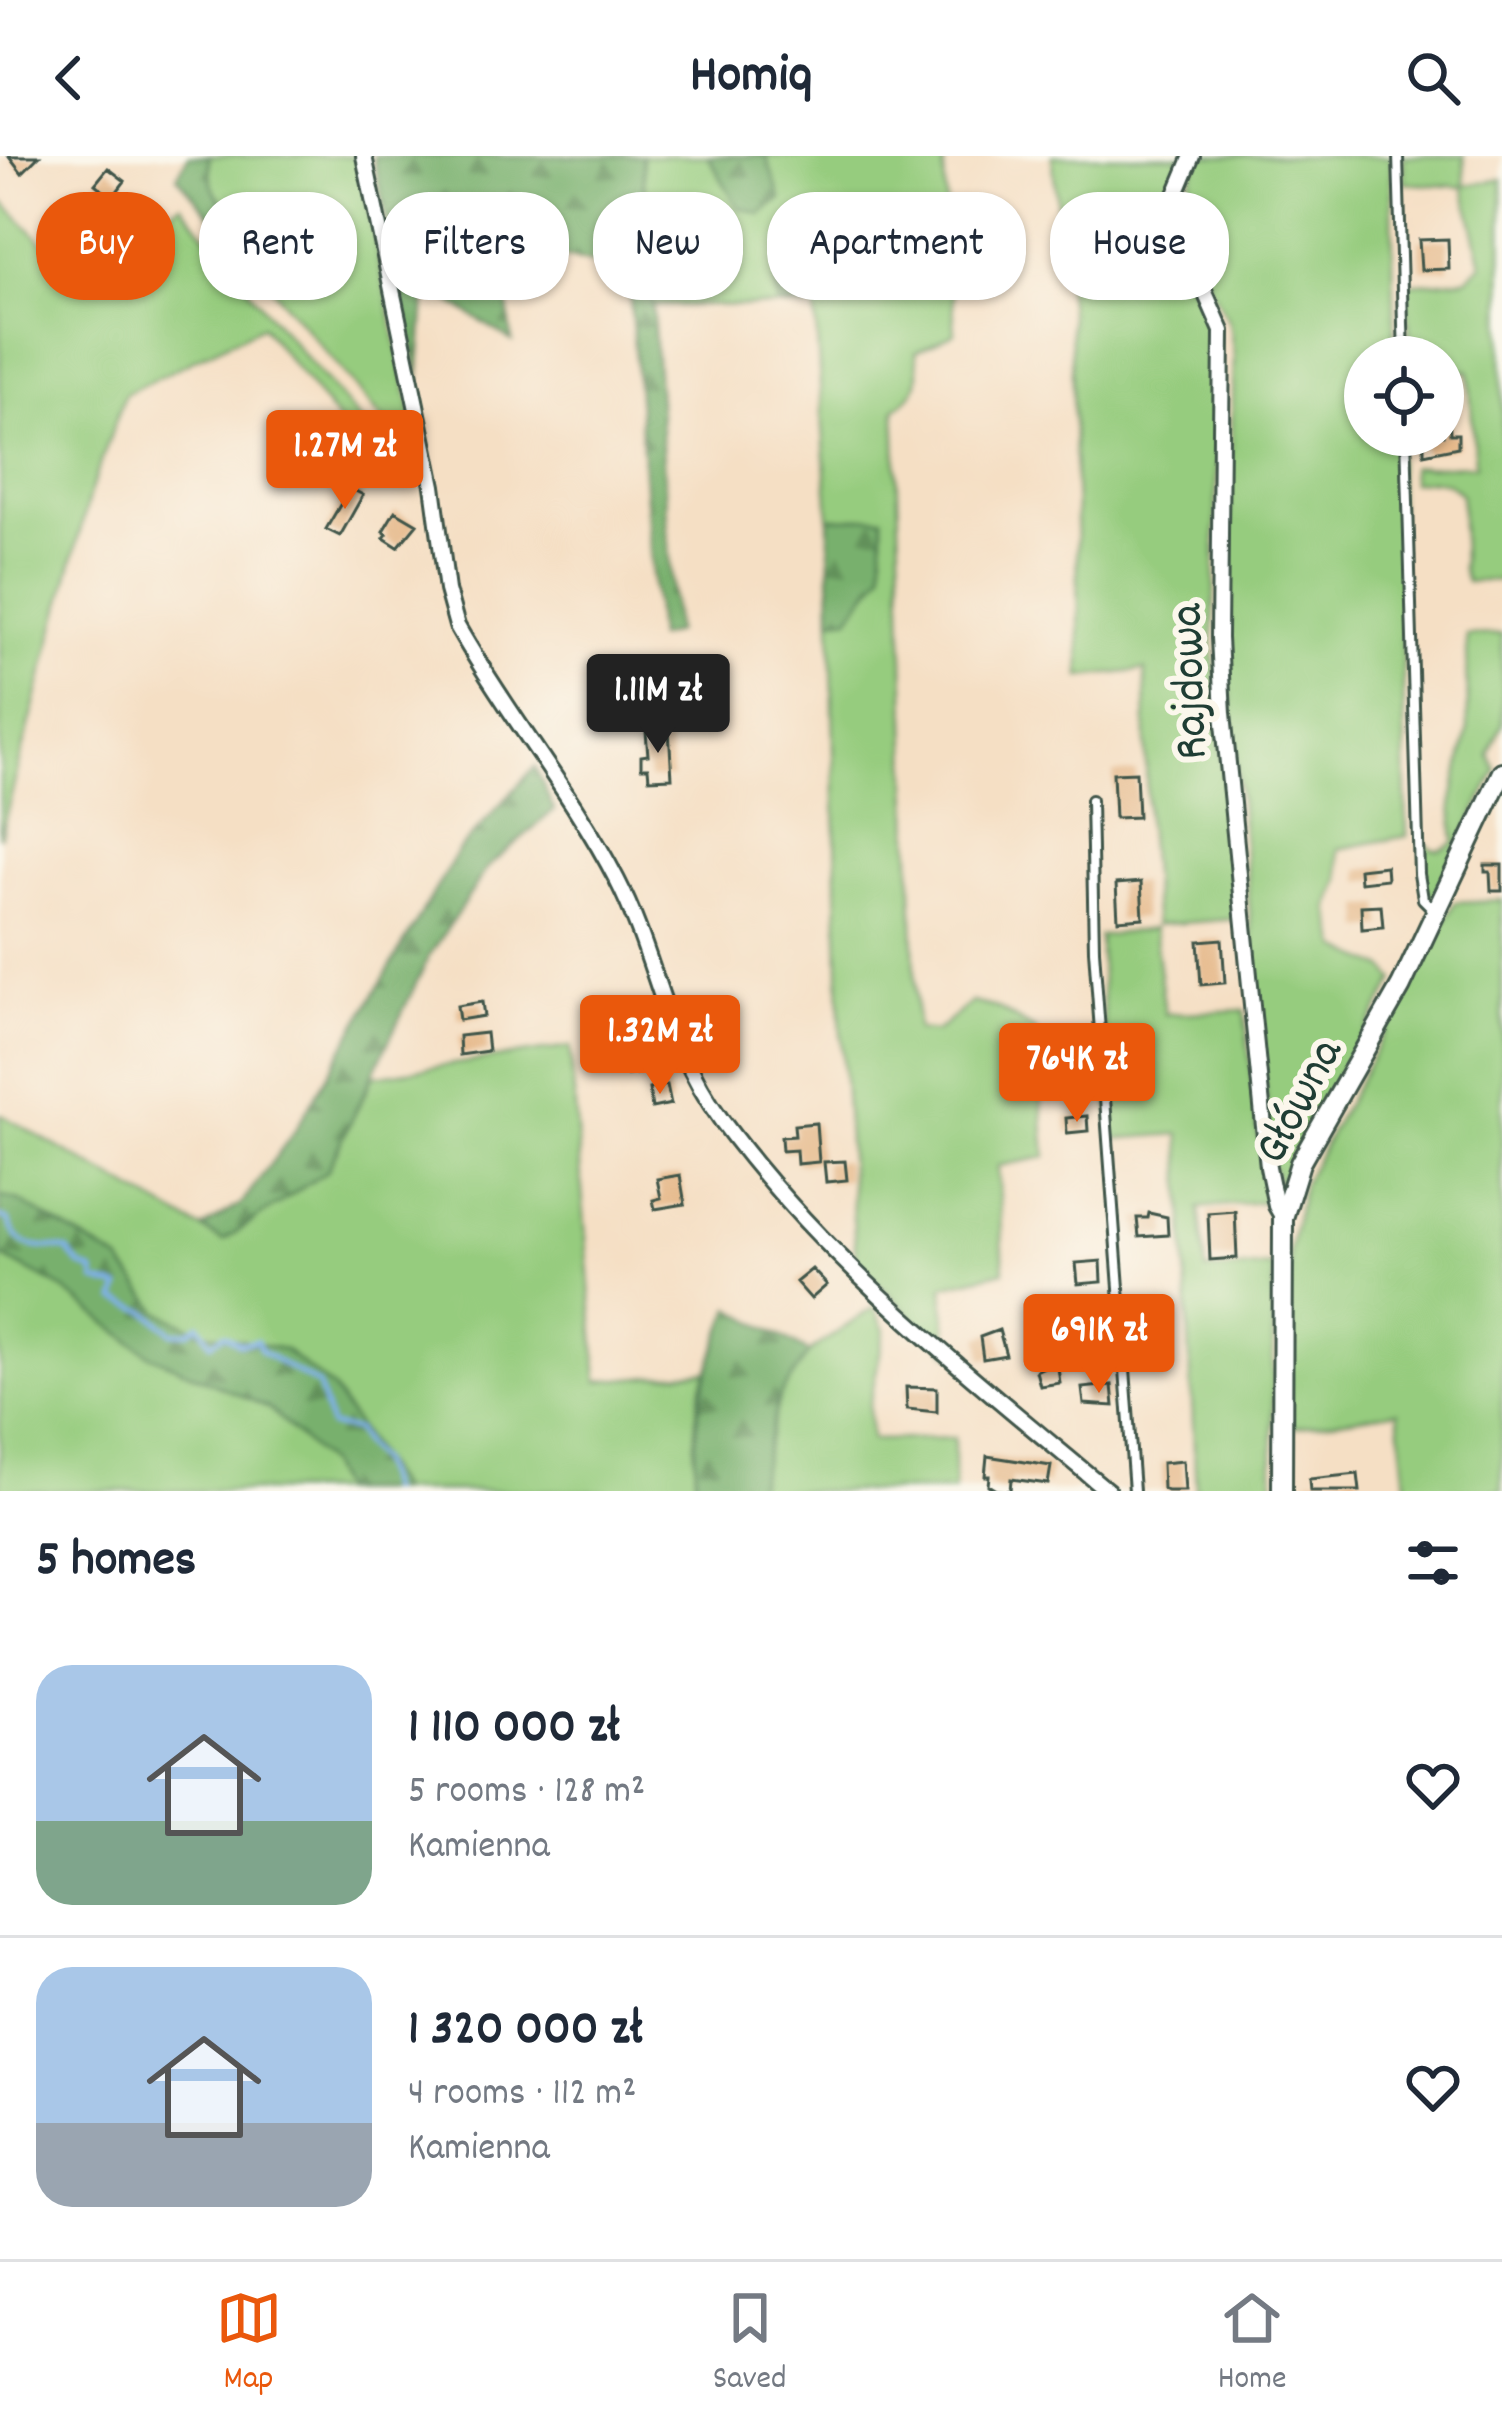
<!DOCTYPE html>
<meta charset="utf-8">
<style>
:root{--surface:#fff;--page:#f6f6f7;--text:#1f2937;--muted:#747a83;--line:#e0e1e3;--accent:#ea580c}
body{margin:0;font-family:Dekko,sans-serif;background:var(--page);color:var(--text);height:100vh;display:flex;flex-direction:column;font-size:45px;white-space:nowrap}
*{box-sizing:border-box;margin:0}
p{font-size:39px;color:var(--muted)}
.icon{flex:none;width:66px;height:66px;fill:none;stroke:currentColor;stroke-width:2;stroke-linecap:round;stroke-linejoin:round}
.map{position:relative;height:1335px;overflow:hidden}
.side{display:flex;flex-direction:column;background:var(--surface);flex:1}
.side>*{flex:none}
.banner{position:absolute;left:36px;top:36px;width:1431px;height:108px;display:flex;gap:24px}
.buttons{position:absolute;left:1344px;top:180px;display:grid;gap:24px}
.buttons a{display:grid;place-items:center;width:120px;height:120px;border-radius:50%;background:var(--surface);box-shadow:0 3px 9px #0004;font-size:60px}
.price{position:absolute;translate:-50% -102px;padding:0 27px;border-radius:12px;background:var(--accent);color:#fff;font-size:39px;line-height:78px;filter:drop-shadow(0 3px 6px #0008)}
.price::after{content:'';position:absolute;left:50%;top:72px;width:36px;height:27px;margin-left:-18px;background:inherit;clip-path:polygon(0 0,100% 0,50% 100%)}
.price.current{background:#222;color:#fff}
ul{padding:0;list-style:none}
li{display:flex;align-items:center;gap:36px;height:300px;padding:0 36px}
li+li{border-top:3px solid var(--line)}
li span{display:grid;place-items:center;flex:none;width:336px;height:240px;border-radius:36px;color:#555}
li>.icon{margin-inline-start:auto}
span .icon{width:144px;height:144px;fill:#fffc;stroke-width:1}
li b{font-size:51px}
h2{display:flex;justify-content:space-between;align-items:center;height:144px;padding:0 36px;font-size:51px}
.tag{padding:0 42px;border-radius:48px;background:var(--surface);box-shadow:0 3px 9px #0004;font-size:42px;line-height:108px}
.tag.current{background:var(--accent);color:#fff}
header{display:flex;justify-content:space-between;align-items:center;height:156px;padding:0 36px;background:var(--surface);font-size:54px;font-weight:700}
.tab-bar{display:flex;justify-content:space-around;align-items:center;height:168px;border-top:3px solid var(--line);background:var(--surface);font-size:33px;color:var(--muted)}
.tab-bar a{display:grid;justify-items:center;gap:6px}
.tab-bar .current{color:var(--accent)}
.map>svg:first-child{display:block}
.grass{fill:#96cc7e;stroke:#5a8459;stroke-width:3}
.forest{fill:url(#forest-firs);stroke:#4c7650;stroke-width:3}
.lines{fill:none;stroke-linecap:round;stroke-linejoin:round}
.stream{stroke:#7fb1ec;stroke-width:4.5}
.building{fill:#e6ba8c}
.lane-casing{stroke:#3f554a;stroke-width:14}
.street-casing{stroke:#3f554a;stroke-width:20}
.secondary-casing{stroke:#3f554a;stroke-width:24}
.lane{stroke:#fff;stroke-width:8}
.street{stroke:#fff;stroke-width:14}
.secondary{stroke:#fff;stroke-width:18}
.labels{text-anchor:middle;stroke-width:12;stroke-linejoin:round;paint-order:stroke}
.street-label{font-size:48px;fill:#1f3d34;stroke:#fbf7ec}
</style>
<header><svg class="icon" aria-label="back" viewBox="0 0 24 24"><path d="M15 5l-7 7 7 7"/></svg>Homiq<svg class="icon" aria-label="search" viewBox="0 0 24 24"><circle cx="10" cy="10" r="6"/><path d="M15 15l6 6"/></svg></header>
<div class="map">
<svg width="1502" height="1335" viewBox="0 0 1502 1335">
<defs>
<pattern id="forest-firs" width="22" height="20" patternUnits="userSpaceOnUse" patternTransform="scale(3)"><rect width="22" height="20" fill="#78b06d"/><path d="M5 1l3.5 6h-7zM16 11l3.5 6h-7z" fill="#62905a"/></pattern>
</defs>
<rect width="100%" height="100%" fill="#fbf7ec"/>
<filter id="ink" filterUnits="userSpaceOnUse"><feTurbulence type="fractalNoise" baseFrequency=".00833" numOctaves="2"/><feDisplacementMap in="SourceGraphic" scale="24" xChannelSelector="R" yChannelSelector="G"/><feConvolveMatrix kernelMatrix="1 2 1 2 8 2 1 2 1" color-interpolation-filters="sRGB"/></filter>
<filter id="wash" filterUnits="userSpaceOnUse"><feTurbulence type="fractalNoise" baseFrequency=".004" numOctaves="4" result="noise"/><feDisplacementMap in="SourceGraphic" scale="48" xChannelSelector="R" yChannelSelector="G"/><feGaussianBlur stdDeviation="2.7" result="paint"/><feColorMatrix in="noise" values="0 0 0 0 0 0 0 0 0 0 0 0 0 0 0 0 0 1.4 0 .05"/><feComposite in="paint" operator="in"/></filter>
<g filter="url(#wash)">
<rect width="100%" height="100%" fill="#f5dfc4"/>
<path class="grass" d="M209,0H357L423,311L260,118L269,110L259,71L227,52L208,27Z
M642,0H943L955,177L916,196C920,226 920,235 895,253L917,874L936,876L972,846L997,852L1036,875L1046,1001L998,1010L1004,1115L943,1130L948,1196L856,1105L840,861L831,463L850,460L883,362H829L815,151L652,149Z
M1052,0H1182L1161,51L1166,82L1216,173L1219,201L1213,492L1235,763L1155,769L1147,667L1145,514L1081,521L1070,164Z
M1199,0H1391L1395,201H1365V279H1397L1407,680L1338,693L1340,724L1330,753L1339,792L1386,813L1395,824L1279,1029L1272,1009L1226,484L1234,200L1229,166L1175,66Z
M1403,0H1464L1465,30L1502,23V424L1466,426L1462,414L1461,339C1447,321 1433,324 1411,326V311L1475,309L1469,215L1443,216V201H1411L1406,128L1466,123L1482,108L1464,31L1404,27Z
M3,46L79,123L181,48L271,161L402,313L363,296L262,170L125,238L90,337L0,682V48Z
M1502,478V567L1489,598L1496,615L1432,743L1426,739L1423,686C1435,698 1442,695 1455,686L1452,649L1468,572L1467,479Z
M1502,744V1335H1407L1398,1255L1288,1272L1290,1095L1303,1028L1455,746Z
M1154,773L1165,858L1244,854L1262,1010L1270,1045L1199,1052L1206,1115L1273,1110V1335H1196L1180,978L1111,983L1099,780Z
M570,891L598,1225L707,1215C693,1250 693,1298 696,1335H399L337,1239L285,1194L199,1175L159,1156L120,1105L0,1040V958L223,1085L327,1015L373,920Z
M0,1099L60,1131L148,1198L269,1252L327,1308L340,1335H0Z
M874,1151L885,1174L869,1250L871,1284L954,1282V1335H756L779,1241L809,1196Z"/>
<path class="forest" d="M188,0H209C207,42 225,51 259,71L269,111L260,118L177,20Z
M373,0H642L675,476L657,482L628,114L501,88L512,185L426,130L419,223Z
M708,0H766L781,43L761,58L738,51Z
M808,55L821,60L815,150L778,149L776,124L798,111Z
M883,361V416L849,461L831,463L829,362Z
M535,611L554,654L488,711L428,802L327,1015L223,1085L203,1072L242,1047L294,976L458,695Z
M0,1040L19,1045L120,1105L159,1156L199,1175L285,1194L332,1232L399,1335H340L327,1308L269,1252L148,1198L60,1131L0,1099Z
M731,1152L809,1196L779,1241L756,1335H696C690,1262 705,1218 731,1152Z"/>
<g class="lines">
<path class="stream" d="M0,1061L8,1064C22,1100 39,1088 67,1094L80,1109L94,1116L95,1125L120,1132L116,1144L146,1155L173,1177L189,1176L199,1168L211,1187L224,1178L240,1188L257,1185L261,1195L318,1229L330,1270L356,1274L363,1289L378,1305L388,1335"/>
</g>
<g id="blocks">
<path class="building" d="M9,0H39L22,17Z
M108,12L125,25L112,42L95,28Z
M1448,83L1449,113L1421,114L1419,84Z
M1449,246L1450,278H1458V291L1424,298V282L1443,279V247Z
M350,332L363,339L340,380L326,373Z
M395,355L417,368L398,391L384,382L387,378L383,375Z
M668,515L671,531L638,537L635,521Z
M669,575L672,622L649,623L648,612H641V600L648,599L646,576Z
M1136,616L1138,661L1115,662L1113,617Z
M1485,709H1502V735H1491L1490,716H1485Z
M1386,710L1387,723L1360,726L1359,713Z
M1141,726L1143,762L1118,764L1116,728Z
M1381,749L1383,771L1362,773L1361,750Z
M1222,783L1225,827L1201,829L1198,785Z
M482,846L484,860L459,864L457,850Z
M486,877L488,895L460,899L459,880Z
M650,889L653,916L627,919L624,892Z
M1082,907L1084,933L1052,931L1051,914Z
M667,929L671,948L652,952L649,933Z
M1087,960L1088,975L1067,977L1066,962Z
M816,967L819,1006L797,1008L796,994L782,995L781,981L795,980L794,969Z
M845,1005L847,1024L826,1026L824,1006Z
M680,1019L685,1048L655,1053L653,1044L661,1042L657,1023Z
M1235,1055L1237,1102L1210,1104L1208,1057Z
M1149,1057L1167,1061L1168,1079L1139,1081L1137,1062H1148Z
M1101,1105L1102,1126L1078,1128L1076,1107Z
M812,1113L827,1129L811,1143L796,1126Z
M999,1174L1006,1199L983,1203L980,1181Z
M1057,1204L1060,1227L1040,1230L1036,1215L1044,1211V1205Z
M1112,1229L1114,1250L1084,1248L1082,1232Z
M906,1231L937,1232V1256L907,1253Z
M987,1300L1051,1310L1048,1328L1011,1323L1010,1335L996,1334L988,1329L989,1320H985Z
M1183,1305L1185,1335H1167L1163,1333L1162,1307Z
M1358,1318L1360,1335H1310L1309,1323Z"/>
</g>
</g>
<g filter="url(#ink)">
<use href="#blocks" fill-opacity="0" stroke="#3f554a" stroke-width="3"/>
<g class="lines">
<g class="lane-casing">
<path id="lane" d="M1398,0L1404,201
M1406,279L1419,718L1423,743L1435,755
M1091,644L1094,794L1134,1335"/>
</g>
<g class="street-casing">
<path id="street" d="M364,0L433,330L447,434L457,470C506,557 571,635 617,724C658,804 665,887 722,965C828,1109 972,1221 1108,1335
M1192,0L1171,50L1170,68L1176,90L1200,125L1222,175L1219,482L1223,557L1268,1011L1276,1050L1283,1062"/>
</g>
<g class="secondary-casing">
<path id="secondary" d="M1282,1335L1283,1062L1300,1007L1401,830L1502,616"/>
</g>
<use href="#lane" class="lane"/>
<use href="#street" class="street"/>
<use href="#secondary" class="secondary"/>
</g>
</g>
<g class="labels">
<g class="street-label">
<text transform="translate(1185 526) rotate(-92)" y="17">Rajdowa</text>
<text transform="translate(1295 943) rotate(-62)" y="17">Główna</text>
</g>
</g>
</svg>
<div class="buttons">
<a><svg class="icon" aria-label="locate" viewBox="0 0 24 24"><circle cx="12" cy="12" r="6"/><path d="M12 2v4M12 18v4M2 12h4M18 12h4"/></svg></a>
</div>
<b class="price" style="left:345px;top:356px">1.27M zł</b>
<b class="price current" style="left:658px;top:600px">1.11M zł</b>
<b class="price" style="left:660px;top:941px">1.32M zł</b>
<b class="price" style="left:1077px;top:969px">764K zł</b>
<b class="price" style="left:1099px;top:1240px">691K zł</b>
<div class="banner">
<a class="tag current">Buy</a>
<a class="tag">Rent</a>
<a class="tag">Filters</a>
<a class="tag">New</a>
<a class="tag">Apartment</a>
<a class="tag">House</a>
</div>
</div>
<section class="side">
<h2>5 homes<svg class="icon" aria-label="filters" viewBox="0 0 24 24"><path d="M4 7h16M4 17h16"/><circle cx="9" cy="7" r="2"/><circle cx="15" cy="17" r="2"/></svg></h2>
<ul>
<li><span style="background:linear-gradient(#a9c7e8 65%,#7fa58c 0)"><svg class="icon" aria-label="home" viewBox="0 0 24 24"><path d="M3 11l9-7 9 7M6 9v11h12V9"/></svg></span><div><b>1 110 000 zł</b><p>5 rooms · 128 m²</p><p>Kamienna</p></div><svg class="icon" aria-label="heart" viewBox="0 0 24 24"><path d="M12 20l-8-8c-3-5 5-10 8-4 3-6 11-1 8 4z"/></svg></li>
<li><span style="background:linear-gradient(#a9c7e8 65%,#9aa5b1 0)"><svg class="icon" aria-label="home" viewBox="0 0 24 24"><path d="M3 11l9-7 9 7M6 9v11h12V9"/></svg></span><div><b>1 320 000 zł</b><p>4 rooms · 112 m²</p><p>Kamienna</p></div><svg class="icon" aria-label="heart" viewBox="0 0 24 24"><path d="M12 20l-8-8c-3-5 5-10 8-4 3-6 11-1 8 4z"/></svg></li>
</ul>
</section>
<nav class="tab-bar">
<a class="current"><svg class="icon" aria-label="map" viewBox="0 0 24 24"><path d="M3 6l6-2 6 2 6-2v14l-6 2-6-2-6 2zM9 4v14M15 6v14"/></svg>Map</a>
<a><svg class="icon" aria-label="saved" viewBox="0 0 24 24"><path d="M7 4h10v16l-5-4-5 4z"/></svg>Saved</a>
<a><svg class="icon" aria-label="home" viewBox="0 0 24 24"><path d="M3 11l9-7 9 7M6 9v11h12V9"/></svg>Home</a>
</nav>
